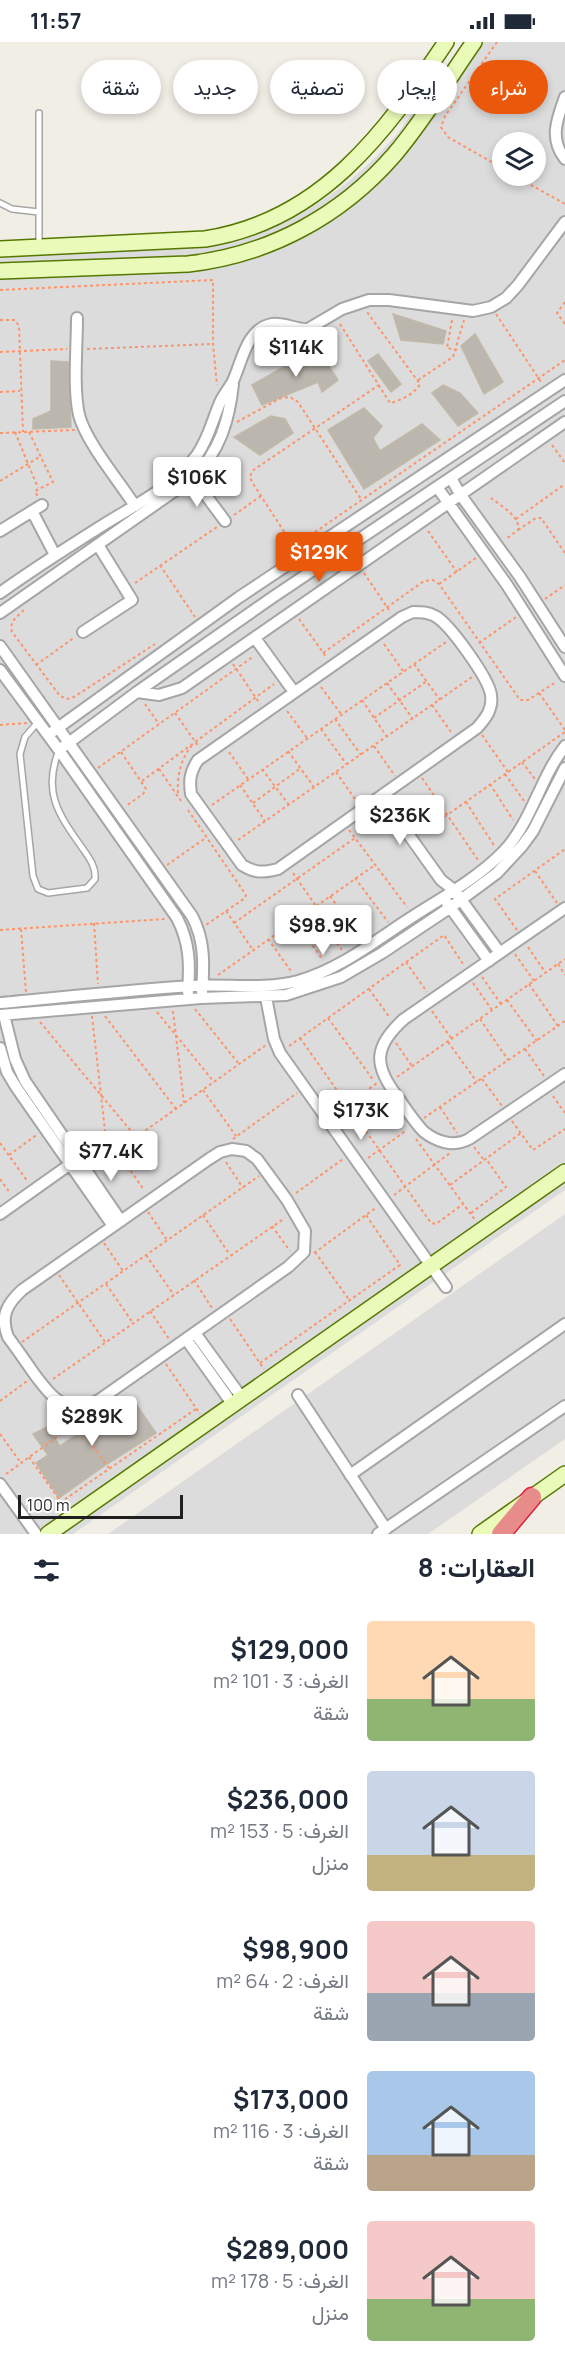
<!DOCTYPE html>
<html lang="ar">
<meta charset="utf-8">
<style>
:root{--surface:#fff;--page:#f6f6f7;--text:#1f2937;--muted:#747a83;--accent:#ea580c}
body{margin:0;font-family:Manrope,Vazirmatn,sans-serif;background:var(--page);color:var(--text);direction:rtl;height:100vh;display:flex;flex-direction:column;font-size:22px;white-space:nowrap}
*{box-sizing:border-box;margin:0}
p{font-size:20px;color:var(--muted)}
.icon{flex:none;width:33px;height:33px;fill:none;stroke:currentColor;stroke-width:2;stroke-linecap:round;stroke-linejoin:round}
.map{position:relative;height:1492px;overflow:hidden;direction:ltr}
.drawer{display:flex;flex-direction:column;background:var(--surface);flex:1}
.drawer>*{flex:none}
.guide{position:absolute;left:18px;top:18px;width:530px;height:54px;direction:rtl;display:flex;gap:12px}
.fabs{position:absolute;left:492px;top:90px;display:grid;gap:12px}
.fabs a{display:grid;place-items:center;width:54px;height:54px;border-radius:50%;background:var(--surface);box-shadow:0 3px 9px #0003;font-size:30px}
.scale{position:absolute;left:18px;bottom:15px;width:165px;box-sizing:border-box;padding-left:6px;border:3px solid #1f1f1f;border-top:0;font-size:16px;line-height:21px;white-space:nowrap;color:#1f1f1f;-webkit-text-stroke:4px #fff;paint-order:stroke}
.price{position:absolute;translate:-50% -51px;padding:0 14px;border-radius:6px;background:#fff;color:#222;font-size:20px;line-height:39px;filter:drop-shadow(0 2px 3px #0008)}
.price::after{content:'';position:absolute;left:50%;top:36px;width:18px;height:14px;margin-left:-9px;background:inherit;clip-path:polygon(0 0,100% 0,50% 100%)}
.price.current{background:var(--accent);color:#fff}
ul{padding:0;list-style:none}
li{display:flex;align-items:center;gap:18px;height:150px;padding:0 30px}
li span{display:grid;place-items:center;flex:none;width:168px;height:120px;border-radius:6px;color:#555}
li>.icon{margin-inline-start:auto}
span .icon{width:72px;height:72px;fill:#fffc;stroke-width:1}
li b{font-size:26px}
h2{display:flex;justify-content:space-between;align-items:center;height:72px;padding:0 30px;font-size:26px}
.tag{padding:0 21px;border-radius:27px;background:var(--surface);box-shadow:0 3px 9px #0003;font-size:21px;line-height:54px}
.tag.current{background:var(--accent);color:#fff}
.status{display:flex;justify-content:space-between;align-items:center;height:42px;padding:0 30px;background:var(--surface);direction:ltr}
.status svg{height:16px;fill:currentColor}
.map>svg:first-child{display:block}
.residential{fill:#dddcdc;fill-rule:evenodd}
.building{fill:#bcb7ae;stroke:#c1b8a7;stroke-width:1.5}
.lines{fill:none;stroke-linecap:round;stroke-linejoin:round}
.lane-casing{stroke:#a6a6a6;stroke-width:8}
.street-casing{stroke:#a6a6a6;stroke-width:14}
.secondary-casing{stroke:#557803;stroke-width:18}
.highway-casing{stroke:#dd223f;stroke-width:21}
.path{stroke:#fb946a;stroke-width:2;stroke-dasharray:3 3;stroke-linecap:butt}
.lane{stroke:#fff;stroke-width:5}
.street{stroke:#fff;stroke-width:10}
.secondary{stroke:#eafab8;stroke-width:15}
.highway{stroke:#e88c8b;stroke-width:18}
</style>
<div class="status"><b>11:57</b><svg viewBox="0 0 49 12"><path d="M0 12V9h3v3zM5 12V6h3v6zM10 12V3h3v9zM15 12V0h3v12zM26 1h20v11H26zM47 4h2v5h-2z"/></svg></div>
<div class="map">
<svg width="565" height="1492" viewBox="0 0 565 1492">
<rect width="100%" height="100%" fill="#f0eee5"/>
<path class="residential" d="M463,0H565V1148L73,1492H0V213L216,204L251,193L285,180L317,162L347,141L374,117L399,90ZM502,100H536V134H502Z
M565,1172V1397L428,1492H108Z"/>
<path class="building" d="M393,272L446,289L443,302L401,298Z
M475,292L503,340L484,352L461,304Z
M317,306L338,338L322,350L318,340L262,363L252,343Z
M378,312L401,342L391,350L368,319Z
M51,319L68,320L71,385L33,387V377L51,369Z
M443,343L460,351L478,371L458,384L432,351Z
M364,366L382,384L373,396L380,409L422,382L440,398L364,447L328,388Z
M271,374L285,377L293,391L260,413L234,395Z
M131,1355L156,1391L107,1422L59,1456L36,1421L48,1413L33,1392L47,1385L60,1404Z"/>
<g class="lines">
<g class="lane-casing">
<path id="lane" d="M0,161L12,167L39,170
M39,204V71
M38,680L25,695L20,712L33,834L38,847L48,851L87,846L95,837C96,825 90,817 83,807C59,773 42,751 59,708"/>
</g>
<g class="street-casing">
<path id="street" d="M565,55C557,77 549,97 565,117
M77,276C77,305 73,346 79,373C86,400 119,439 135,464
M193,436L225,479
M451,436L460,452L520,535L565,605
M437,445L507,543L565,634
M32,469L55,513
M0,489L42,463
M0,551C33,527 68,505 103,483C135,463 174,444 197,413C208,397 212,380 219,363C222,354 229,347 233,339C242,320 246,287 272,282C284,280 296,288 308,287L342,267L369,258H389L473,269L491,265L506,256L518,243L565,180
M413,570C421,570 428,570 435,574C450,582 489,637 491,653C493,667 486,676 477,686L278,827C263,831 255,831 242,823L191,752C189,738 190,730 198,718L402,575Z
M0,571L193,436C220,409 229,379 233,342
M83,590L132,558L98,503
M255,596L294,650
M0,604L192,874C205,898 204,923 202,950
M0,628L59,708L177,876C190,901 190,923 188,950
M137,650L159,653L182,646L565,380
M48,693L238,556L565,338
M59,708L137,650L273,555L565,359
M381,754L441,838L454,848L500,911
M447,861L489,919
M565,866L404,977C374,1004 373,1023 397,1054C405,1066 413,1078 423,1089C435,1099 453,1106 469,1097L565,1032
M266,955L274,997L280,1011L446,1245
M0,961C65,955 129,948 194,944C229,942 264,948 298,939C339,928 376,898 412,875C443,855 478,836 504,809C532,779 540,736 565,704
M0,973L201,956L286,953L341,935L382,911L451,865L497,831L522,804L533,789L565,726
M4,973L15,1017L25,1039L121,1179
M0,1006L7,1030L16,1045L113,1184
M232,1107L246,1109L257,1117L287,1158L305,1189L304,1210L288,1225L99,1358C67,1374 54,1358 35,1333C26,1320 17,1307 8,1295C0,1274 7,1262 22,1248L209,1117L220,1110Z
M0,1172L69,1123
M195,1291L242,1356
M186,1297L233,1363
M298,1353L386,1487
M350,1433L565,1282
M0,1442L36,1492
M378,1492L565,1364"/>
</g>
<g class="secondary-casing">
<path id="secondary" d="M0,207L205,197C321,179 385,91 446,0
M0,229L188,222C269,213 341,174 394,113C424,78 448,37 474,0
M48,1492L565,1130
M480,1492L565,1432"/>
</g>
<g class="highway-casing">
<path id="highway" d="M501,1492L532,1455"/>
</g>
<path class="path" d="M497,0L445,74L441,85L448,95L502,126
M515,134L565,162
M0,248L213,238V302L217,343
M565,260L557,271L565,282
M496,272L541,340
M0,278H15L19,284L23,390
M452,278L447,306L457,308
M340,282L390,361C400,359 416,351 420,342L367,270
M87,307L213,302
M0,310L67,307
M418,338L453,315L464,278
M0,350L20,349
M237,380L281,356L290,355L298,360L361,457
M15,390L38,446
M29,390L53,440L35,449L38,455
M0,391L75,388
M552,403L565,421
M0,439L41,414
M491,456C501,464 521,475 518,488L506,497
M234,473L261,454
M516,477L565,442
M518,488L536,476H541L565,511
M428,489L457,530
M305,497L565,318
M294,505L252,440L250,435L252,429L379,343
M160,523L195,575
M364,531L391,571
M135,541L217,485
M439,542L476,516
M545,557L565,543
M24,568C17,575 9,579 12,590L60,654L67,657L74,655L155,602
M299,577L327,616
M479,601L516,575
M384,602L403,629
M323,611L424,539L433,538L439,542L520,658H528L556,640
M233,622L260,662
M414,622L440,658
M36,623L75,595
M387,641L413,677
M321,645L341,672
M539,651L565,688
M362,658L387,695
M145,662L159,682
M432,663L451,690
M287,669L307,696
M175,671L199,705
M374,676L427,639
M335,677L361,713
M0,683L27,681
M321,687L347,723
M482,693L508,730
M374,704L395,734
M288,709L314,745
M121,710L146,747L143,752L126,764
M229,710L248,737
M522,720L535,737
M98,726L254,614
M159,727L181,759
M262,727L289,763
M336,730L357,760
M505,732L524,759
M422,736L478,818
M142,739L274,642
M490,742L513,778
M240,743L265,779
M178,751C177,733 181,717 192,703
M466,760L495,805
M253,761L301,726
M212,763L446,600
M188,768L246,853L245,856L206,883
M349,788L407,865
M420,792L565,690
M238,798L472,635
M167,823L207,795
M535,829L557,861
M293,831L316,864
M355,836L388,880
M330,854L362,898
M312,867L342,908
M226,869L253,908
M295,879L323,918
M94,881L98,942
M234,881L355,796
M21,887L26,950
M0,888L165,877
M517,888L495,857L565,807
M268,897L291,929
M528,905L545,930
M515,912L534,939
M406,920L427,950
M558,922L565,933
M218,933L375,823
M482,935L501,962
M473,941L492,968
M529,942L558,984
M369,947L390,976
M507,958L537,999
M195,967L239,1022
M173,969L184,1061
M432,969L451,996
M157,970L214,1040
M92,974L108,1115
M105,974L176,1067
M328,976L374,1039
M480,977L508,1018
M40,980L136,1095
M300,996L431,1181L436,1182L463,1162
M448,1000L477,1040
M396,1001L412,1024
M289,1004L444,893L463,922
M525,1007L544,1034
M397,1035L565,917
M482,1037L502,1064
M203,1048L236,1094
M553,1054L565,1071
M440,1065L457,1091
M335,1071L377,1041
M424,1076L565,979
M512,1079L533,1108L565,1087
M233,1097L297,1051
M416,1097L475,1178
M0,1101L28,1140
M474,1105L484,1118
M117,1109L144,1148
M9,1113L38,1092
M368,1116L407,1088
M226,1120L243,1146
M98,1125L108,1115L266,1003
M0,1137L10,1151
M450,1143L521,1091
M296,1151L343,1117
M394,1153L450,1111
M148,1170L167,1198
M471,1171L506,1145L486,1117
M203,1173L230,1213
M272,1184L290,1209
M104,1201L123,1229
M315,1210L350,1259
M314,1211L377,1165
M146,1213L174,1253
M59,1233L105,1300
M194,1238L212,1266
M106,1242L133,1281
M150,1269L169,1297
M230,1277L264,1327
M22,1300L259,1134
M260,1321L400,1223L366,1173
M166,1322L200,1372
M53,1337L285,1176
M0,1359L27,1339
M76,1374V1381L109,1426
M0,1392L21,1421
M29,1415L61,1460L196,1367
M6,1432L76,1381"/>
<use href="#lane" class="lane"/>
<use href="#street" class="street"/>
<use href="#secondary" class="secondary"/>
<use href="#highway" class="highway"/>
</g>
</svg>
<div class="fabs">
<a><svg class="icon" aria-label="layers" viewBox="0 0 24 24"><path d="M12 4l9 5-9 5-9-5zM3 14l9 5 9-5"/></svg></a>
</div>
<div class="scale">100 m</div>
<b class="price" style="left:296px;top:336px">$114K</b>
<b class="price" style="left:197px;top:466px">$106K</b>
<b class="price current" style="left:319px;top:541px">$129K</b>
<b class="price" style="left:400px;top:804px">$236K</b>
<b class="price" style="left:323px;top:914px">$98.9K</b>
<b class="price" style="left:361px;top:1099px">$173K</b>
<b class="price" style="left:111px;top:1140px">$77.4K</b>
<b class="price" style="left:92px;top:1405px">$289K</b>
<div class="guide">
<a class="tag current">شراء</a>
<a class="tag">إيجار</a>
<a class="tag">تصفية</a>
<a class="tag">جديد</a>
<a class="tag">شقة</a>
</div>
</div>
<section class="drawer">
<h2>العقارات: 8<svg class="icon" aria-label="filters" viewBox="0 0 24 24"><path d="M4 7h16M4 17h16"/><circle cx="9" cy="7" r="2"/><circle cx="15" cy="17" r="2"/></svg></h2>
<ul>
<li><span style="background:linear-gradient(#ffd9b3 65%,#8fb573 0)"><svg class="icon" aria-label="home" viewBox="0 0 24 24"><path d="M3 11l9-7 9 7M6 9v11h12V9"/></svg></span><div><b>$129,000</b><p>الغرف: 3 · 101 m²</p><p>شقة</p></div></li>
<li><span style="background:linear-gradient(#c9d6e8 70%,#c2b280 0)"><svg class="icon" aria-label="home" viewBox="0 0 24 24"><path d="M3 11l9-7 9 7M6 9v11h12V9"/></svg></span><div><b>$236,000</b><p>الغرف: 5 · 153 m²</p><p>منزل</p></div></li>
<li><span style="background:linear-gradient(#f6c9c9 60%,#9aa5b1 0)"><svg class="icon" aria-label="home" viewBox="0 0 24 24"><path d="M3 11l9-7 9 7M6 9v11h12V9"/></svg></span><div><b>$98,900</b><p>الغرف: 2 · 64 m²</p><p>شقة</p></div></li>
<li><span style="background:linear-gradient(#a9c7e8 70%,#b9a48a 0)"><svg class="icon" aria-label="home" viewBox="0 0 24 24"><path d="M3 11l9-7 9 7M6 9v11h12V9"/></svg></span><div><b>$173,000</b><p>الغرف: 3 · 116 m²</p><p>شقة</p></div></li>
<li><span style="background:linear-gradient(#f6c9c9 65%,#8fb573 0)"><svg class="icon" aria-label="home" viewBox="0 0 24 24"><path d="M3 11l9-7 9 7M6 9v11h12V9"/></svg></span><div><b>$289,000</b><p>الغرف: 5 · 178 m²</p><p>منزل</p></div></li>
</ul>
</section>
